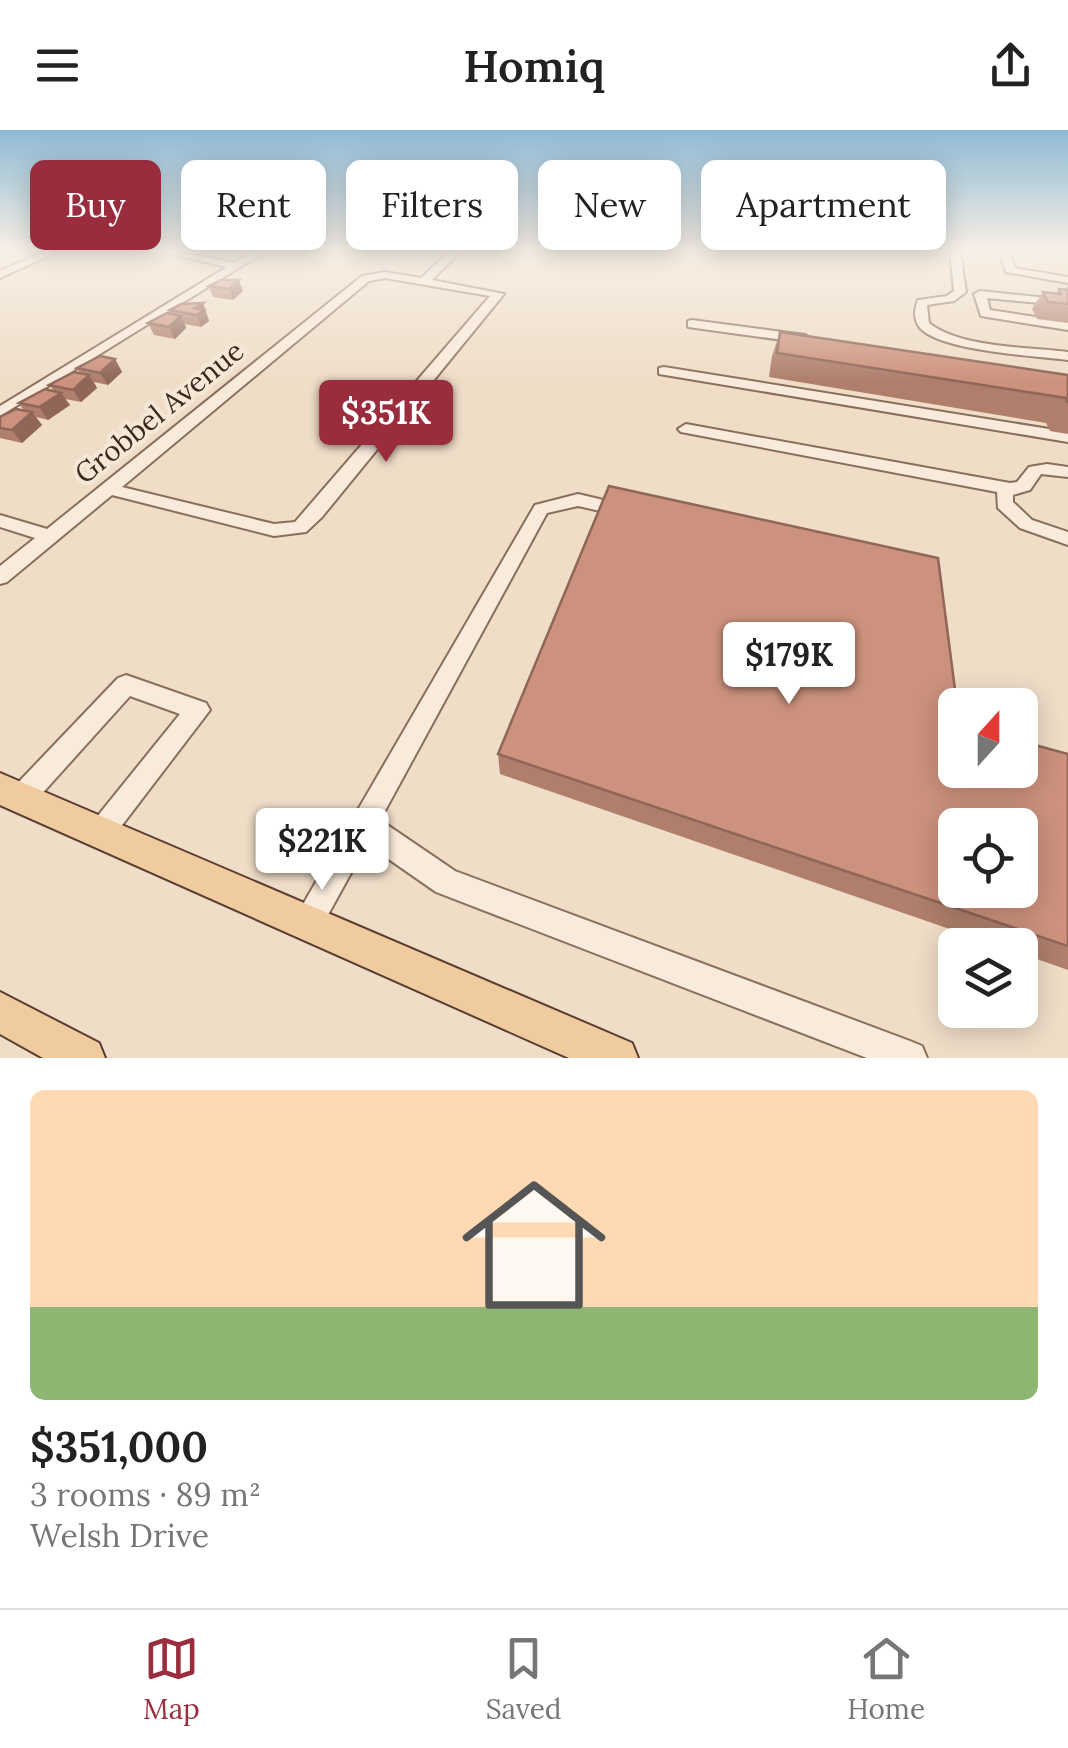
<!DOCTYPE html>
<meta charset="utf-8">
<style>
:root{--surface:#fff;--page:#f6f6f6;--text:#222;--muted:#767676;--line:#e0e0e0;--accent:#992c3d}
body{margin:0;font-family:Lora,serif;background:var(--page);color:var(--text);height:100vh;display:flex;flex-direction:column;font-size:38px;white-space:nowrap}
*{box-sizing:border-box;margin:0}
p{font-size:32px;color:var(--muted)}
.icon{flex:none;width:55px;height:55px;fill:none;stroke:currentColor;stroke-width:2;stroke-linecap:round;stroke-linejoin:round}
.map{position:relative;height:928px;overflow:hidden}
.drawer{display:flex;flex-direction:column;background:var(--surface);flex:1}
.drawer>*{flex:none}
.guide{position:absolute;left:30px;top:30px;width:1010px;height:90px;display:flex;gap:20px}
.needle{width:65px;rotate:21deg}
.buttons{position:absolute;left:938px;top:558px;display:grid;gap:20px}
.buttons a{display:grid;place-items:center;width:100px;height:100px;border-radius:15px;background:var(--surface);box-shadow:0 5px 25px #0003;font-size:50px}
.price{position:absolute;translate:-50% -85px;padding:0 22px;border-radius:10px;background:#fff;color:#222;font-size:32px;line-height:65px;filter:drop-shadow(0 2px 5px #0008)}
.price::after{content:'';position:absolute;left:50%;top:60px;width:30px;height:22px;margin-left:-15px;background:inherit;clip-path:polygon(0 0,100% 0,50% 100%)}
.price.selected{background:var(--accent);color:#fff}
ul{padding:0;list-style:none}
li{display:grid;align-content:center;gap:20px;height:530px;padding:0 30px}
li span{display:grid;place-items:center;height:310px;border-radius:15px;color:#555}
li>.icon{margin-inline-start:auto}
span .icon{width:180px;height:180px;fill:#fffc;stroke-width:1}
li b{font-size:42px}
.chip{padding:0 35px;border-radius:15px;background:var(--surface);box-shadow:0 5px 25px #0003;font-size:35px;line-height:90px}
.chip.selected{background:var(--accent);color:#fff}
header{display:flex;justify-content:space-between;align-items:center;height:130px;padding:0 30px;background:var(--surface);font-size:45px;font-weight:600}
.tabs{display:flex;justify-content:space-around;align-items:center;height:140px;border-top:2px solid var(--line);background:var(--surface);font-size:28px;color:var(--muted)}
.tabs a{display:grid;justify-items:center;gap:5px}
.tabs .selected{color:var(--accent)}
.map>svg:first-child{display:block}
.lines{fill:none;stroke-linecap:round;stroke-linejoin:round}
.minor-casing{stroke:#8a6e5c;stroke-width:4}
.major-casing{stroke:#593d30;stroke-width:4}
.minor{fill:#f9ebdb;fill-rule:evenodd}
.major{fill:#f1cba0;fill-rule:evenodd}
.wall{fill:#af7e6c}
.shaded-wall{fill:#8f6658}
.building{fill:#cc927d;stroke:#8f6658;stroke-width:2.5;fill-rule:evenodd}
.labels{text-anchor:middle;stroke-width:8;stroke-linejoin:round;paint-order:stroke}
.far-street-label{font-size:28px;fill:#3b2920;stroke:#f6e8d7}
</style>
<header><svg class="icon" aria-label="menu" viewBox="0 0 24 24"><path d="M4 6h16M4 12h16M4 18h16"/></svg>Homiq<svg class="icon" aria-label="share" viewBox="0 0 24 24"><path d="M12 15V3M7 8l5-5 5 5M5 13v7h14v-7"/></svg></header>
<div class="map">
<svg width="1068" height="928" viewBox="0 0 1068 928">
<rect width="100%" height="100%" fill="#efddc7"/>
<g class="lines">
<g class="minor-casing">
<path id="minor" d="M46,121H59L0,148V141Z
M156,121H174L235,133L254,121H266L0,286V276L227,137Z
M450,121H461L432,150L504,164L322,387L306,402L274,406L112,365L7,452L0,454V436L35,408L0,397V385L47,399L362,146L385,142L421,148ZM385,148L490,166L295,392L274,394L122,357L369,151Z
M950,121H960L966,162L954,171L927,175L929,193C961,218 1028,217 1068,222V230C1036,226 943,221 921,199C913,190 914,180 918,170L947,166L954,161Z
M999,121H1009L1015,138L1068,147V153L1006,142Z
M980,161L1068,170V176L987,168L990,180L1068,192V200L981,186L974,164Z
M692,190L805,205L811,209L805,213L688,197V191Z
M664,237L1068,302V312L659,244V238Z
M686,294L1010,353L1017,352L1029,337L1047,334L1068,337V347L1041,344L1030,360L1013,365V372L1032,390L1068,402V415L1020,398L998,378L997,362L681,302L678,299Z
M578,364L633,377L636,381L627,387L578,376L547,383L380,690L455,741L910,911L922,916L927,928H867L436,762L367,714L318,803L308,808L298,803L293,793L298,783L535,375Z
M126,545L206,573L210,580L110,711L101,715L92,711L88,702L92,693L180,584L130,566L30,677L21,681L12,677L8,668L12,659L118,548Z"/>
</g>
<g class="major-casing">
<path id="major" d="M0,643L632,913L638,928H569L0,675Z
M0,862L99,913L105,928H43L0,904Z"/>
</g>
<use href="#minor" class="minor"/>
<use href="#major" class="major"/>
</g>
<path class="wall" d="M278,121H300L293,126L278,124Z
M209,156L243,161L233,170L213,167Z
M1068,156V193L1037,189L1032,179L1043,162L1056,163L1059,159L1065,160Z
M203,173L209,191L201,197L185,194L186,198L175,209L154,205L148,193L172,184L170,180Z
M780,202L1068,245V304L1050,301L1046,293L769,247L772,226Z
M115,229L122,242L108,255L94,252L97,258L81,272L65,269L70,275L48,290L36,287L42,295L22,313L0,308V287L24,281L19,273L54,261L49,255L80,243L77,238Z
M498,624L955,640L1068,624V840L1020,823V815H996L500,644Z"/>
<path class="shaded-wall" d="M239,150L243,161L233,170L229,159Z
M203,173L209,191L201,197L195,178Z
M181,186L186,198L175,209L169,197Z
M115,229L122,242L108,255L100,243Z
M89,245L97,258L81,272L73,260Z
M61,263L70,275L48,290L39,277Z
M32,282L42,295L22,313L12,300Z"/>
<path class="building" d="M221,150H239L229,159L209,156Z
M1059,159L1068,160V174L1048,172L1043,162L1061,164Z
M203,173L195,178L204,180L196,185L170,180L181,174Z
M167,183L181,186L169,197L148,193Z
M780,202L1068,245V273L1066,268L777,223Z
M100,226L115,229L100,243L77,238Z
M74,242L89,245L73,260L49,255Z
M45,259L61,263L39,277L19,273Z
M16,279L32,282L12,300L0,298V287Z
M609,356L938,428L957,575H955V640H1020V611L1068,624V816L498,624ZM955,695H1020V760H955Z"/>
<linearGradient id="sky" x2="0" y2="1"><stop stop-color="#8ebad4"/><stop offset="0.48" stop-color="#f8f0e6"/><stop offset="1" stop-color="#f8f0e6" stop-opacity="0"/></linearGradient>
<rect width="1068" height="251" fill="url(#sky)"/>
<g class="labels">
<g class="far-street-label">
<text transform="translate(159 282) rotate(-39)" y="10">Grobbel Avenue</text>
</g>
</g>
</svg>
<div class="buttons">
<a><svg class="needle" viewBox="-14 -14 28 28"><path d="M0-13l5 13h-10z" fill="#e53935"/><path d="M0 13l5-13h-10z" fill="#767676"/></svg></a>
<a><svg class="icon" aria-label="locate" viewBox="0 0 24 24"><circle cx="12" cy="12" r="6"/><path d="M12 2v4M12 18v4M2 12h4M18 12h4"/></svg></a>
<a><svg class="icon" aria-label="layers" viewBox="0 0 24 24"><path d="M12 4l9 5-9 5-9-5zM3 14l9 5 9-5"/></svg></a>
</div>
<b class="price selected" style="left:386px;top:335px">$351K</b>
<b class="price" style="left:789px;top:577px">$179K</b>
<b class="price" style="left:322px;top:763px">$221K</b>
<div class="guide">
<a class="chip selected">Buy</a>
<a class="chip">Rent</a>
<a class="chip">Filters</a>
<a class="chip">New</a>
<a class="chip">Apartment</a>
</div>
</div>
<section class="drawer">
<ul>
<li><span style="background:linear-gradient(#ffd9b3 70%,#8fb573 0)"><svg class="icon" aria-label="home" viewBox="0 0 24 24"><path d="M3 11l9-7 9 7M6 9v11h12V9"/></svg></span><div><b>$351,000</b><p>3 rooms · 89 m²</p><p>Welsh Drive</p></div></li>
</ul>
</section>
<nav class="tabs">
<a class="selected"><svg class="icon" aria-label="map" viewBox="0 0 24 24"><path d="M3 6l6-2 6 2 6-2v14l-6 2-6-2-6 2zM9 4v14M15 6v14"/></svg>Map</a>
<a><svg class="icon" aria-label="saved" viewBox="0 0 24 24"><path d="M7 4h10v16l-5-4-5 4z"/></svg>Saved</a>
<a><svg class="icon" aria-label="home" viewBox="0 0 24 24"><path d="M3 11l9-7 9 7M6 9v11h12V9"/></svg>Home</a>
</nav>
